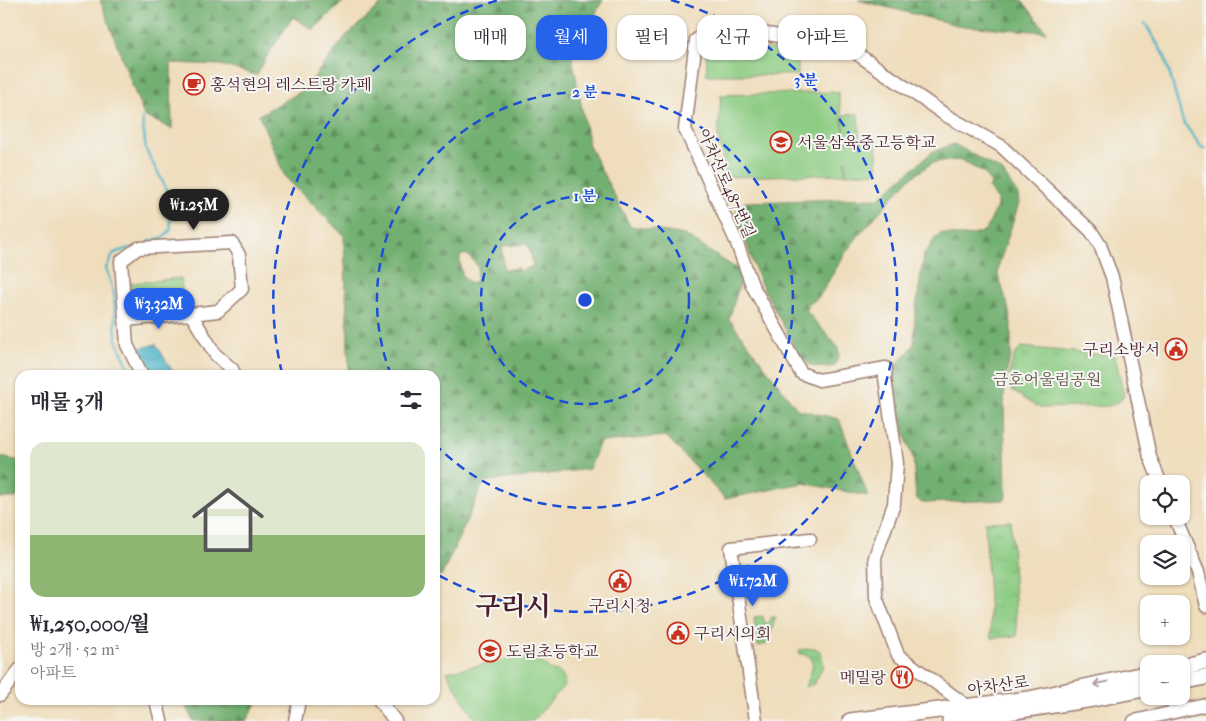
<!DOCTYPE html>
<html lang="ko">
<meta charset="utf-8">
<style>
:root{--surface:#fff;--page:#f7f7f7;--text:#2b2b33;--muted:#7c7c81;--accent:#2563eb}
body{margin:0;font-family:"IM FELL French Canon","Noto Serif KR",serif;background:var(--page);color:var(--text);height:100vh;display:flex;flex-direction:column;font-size:19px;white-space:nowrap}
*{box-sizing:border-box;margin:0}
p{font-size:16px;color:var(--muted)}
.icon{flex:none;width:28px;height:28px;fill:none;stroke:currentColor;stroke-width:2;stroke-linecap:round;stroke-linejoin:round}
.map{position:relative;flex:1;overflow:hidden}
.side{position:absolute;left:15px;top:370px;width:425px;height:335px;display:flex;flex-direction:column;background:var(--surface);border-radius:15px;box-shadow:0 1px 4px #0004}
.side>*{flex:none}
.guide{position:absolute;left:455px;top:15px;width:475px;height:45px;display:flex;gap:10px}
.buttons{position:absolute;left:1140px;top:475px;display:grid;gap:10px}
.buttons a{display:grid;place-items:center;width:50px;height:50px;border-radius:10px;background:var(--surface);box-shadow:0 1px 4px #0004;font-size:25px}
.price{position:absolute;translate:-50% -42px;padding:0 11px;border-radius:18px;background:var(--accent);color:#fff;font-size:16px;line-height:32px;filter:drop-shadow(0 1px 2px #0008)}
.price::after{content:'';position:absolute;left:50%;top:30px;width:15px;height:11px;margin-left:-8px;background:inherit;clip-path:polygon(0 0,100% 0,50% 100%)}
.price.on{background:#222;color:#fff}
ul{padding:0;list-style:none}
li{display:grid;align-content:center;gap:10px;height:265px;padding:0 15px}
li span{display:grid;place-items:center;height:155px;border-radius:15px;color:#555}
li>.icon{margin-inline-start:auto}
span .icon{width:90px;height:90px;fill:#fffc;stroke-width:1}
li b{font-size:21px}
h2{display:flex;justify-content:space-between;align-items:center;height:60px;padding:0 15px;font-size:21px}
.chip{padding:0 18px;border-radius:15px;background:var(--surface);box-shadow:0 1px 4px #0004;font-size:18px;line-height:45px}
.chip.on{background:var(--accent);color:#fff}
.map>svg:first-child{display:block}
.grass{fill:url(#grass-tufts);stroke:#6c7657}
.forest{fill:url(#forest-firs);stroke:#5e684e;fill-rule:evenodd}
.pitch{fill:#8dcc83;stroke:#6c7657}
.water{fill:url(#water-waves);stroke:#4a6a79}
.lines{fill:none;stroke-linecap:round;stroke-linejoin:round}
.stream{stroke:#49b4c7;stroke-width:2.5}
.minor-casing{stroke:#9c7e73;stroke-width:15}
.major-casing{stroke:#9c7e73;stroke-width:18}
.minor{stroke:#fff;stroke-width:12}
.major{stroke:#fff;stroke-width:15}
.oneway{stroke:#ae9aa0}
.ring{fill:none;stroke:#1d4ed8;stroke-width:2.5;stroke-dasharray:9 6}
.labels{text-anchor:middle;stroke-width:4;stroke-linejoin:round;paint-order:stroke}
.poi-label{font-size:16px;fill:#4a1f2b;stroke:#f6f6f2;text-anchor:start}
.street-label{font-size:16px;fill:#4a1f2b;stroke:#f6f6f2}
.park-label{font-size:16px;fill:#5e5345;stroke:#f6f6f2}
.town-label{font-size:26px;font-weight:bold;fill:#4a1f2b;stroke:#f6f6f2}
.centre{fill:#1d4ed8;stroke:#f6f6f2;stroke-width:2.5}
.ring-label{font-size:15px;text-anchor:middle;font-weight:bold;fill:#1d4ed8;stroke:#f6f6f2;stroke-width:4;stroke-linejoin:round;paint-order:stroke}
</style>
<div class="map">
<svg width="1206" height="721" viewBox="0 0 1206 721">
<defs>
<pattern id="grass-tufts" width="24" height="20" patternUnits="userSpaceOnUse" patternTransform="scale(1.25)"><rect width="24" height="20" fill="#8dcc83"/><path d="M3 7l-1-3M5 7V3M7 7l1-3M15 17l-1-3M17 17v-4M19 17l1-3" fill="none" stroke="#7baf71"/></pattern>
<pattern id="forest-firs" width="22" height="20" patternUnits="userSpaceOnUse" patternTransform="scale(1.25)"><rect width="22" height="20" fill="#72b071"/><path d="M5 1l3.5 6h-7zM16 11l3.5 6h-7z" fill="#608f5d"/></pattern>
<pattern id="water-waves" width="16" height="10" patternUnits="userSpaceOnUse" patternTransform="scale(1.25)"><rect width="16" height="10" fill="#49b4c7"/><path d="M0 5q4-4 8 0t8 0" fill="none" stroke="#3f92a2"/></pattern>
</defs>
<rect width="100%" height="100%" fill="#f6f6f2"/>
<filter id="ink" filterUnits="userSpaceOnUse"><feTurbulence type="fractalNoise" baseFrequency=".02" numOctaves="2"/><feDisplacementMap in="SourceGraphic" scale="10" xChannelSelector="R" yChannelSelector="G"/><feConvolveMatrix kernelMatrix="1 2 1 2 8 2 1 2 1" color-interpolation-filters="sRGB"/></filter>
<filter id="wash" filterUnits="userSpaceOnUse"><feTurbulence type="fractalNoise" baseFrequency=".0096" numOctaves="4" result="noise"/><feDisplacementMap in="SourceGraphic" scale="20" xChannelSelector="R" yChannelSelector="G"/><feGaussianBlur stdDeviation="1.12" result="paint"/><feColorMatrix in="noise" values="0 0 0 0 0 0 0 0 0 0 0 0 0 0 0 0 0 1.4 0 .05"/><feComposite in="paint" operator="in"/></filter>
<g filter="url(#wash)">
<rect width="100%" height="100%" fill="#efddbb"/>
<path class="grass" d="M1021,347L1115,356L1124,395L1120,401L1109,406L1044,408L1035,406L1012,390L1008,379L1014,356Z
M1011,521L1017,636L991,638L985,522Z
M763,616L765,624L771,620V617H776L767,644L758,646L754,617Z
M815,648L821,652L824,665L814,684L805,687C810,676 821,654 800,654L799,650Z"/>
<path class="forest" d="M100,0H345L313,30L293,17L266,58L257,75L220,65L171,63L172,129L144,116Z
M386,0H603L572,56L589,146L630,226L685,235L743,273L729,319L797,409L839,419L868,496L803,483L725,499L666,436L600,442L589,469L484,482L442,575H435V375H349L344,236L285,177L259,115L304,90L346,36ZM527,244L530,251L533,266L521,271L517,268L504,270L502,246ZM466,254L473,260L478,267L476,281L471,283C460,277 460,268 460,256Z
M858,0H1022L1047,32L961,26Z
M954,144L1002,171L1018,195L1019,203L999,264L998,275L1007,302L1011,323V355L1005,378L1004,407L1006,495L1005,500L922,503L916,498L913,458L907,442L894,387L896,364L908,353L914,344L915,314L924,255L936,237L940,233L963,236L973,235L986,231L997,206V199L989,189L991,184L985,174L961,160L942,161L932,163L908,180L860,234L846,252L819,297L807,306V312L838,347L839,355L835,366C817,369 811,368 799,355L759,280L736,213L738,207L745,202L879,198L932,152Z
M0,457L20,461V490L16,498H0Z
M183,700H258L246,721H193Z"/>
<path class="pitch" d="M706,49H798V75H707Z
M838,92L844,131L843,115L858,114L860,140L845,141L844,133V142L876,140L878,172L846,174L845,160V174L727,177L718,136L721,95Z
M181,278L184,307L132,311L130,283Z
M530,655L531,662L540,661L554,672L557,671C563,675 567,680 563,687L533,721H476L446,672Z"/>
<path class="water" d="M156,344L175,375H151L137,349Z"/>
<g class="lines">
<path class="stream" d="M1145,23L1165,57L1183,122L1203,149L1206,148
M142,118L146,150L167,190L171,229L164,237L148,242
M129,248L114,253L106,268L114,294L116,339L132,375"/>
</g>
</g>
<g filter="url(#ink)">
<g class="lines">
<g class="minor-casing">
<path id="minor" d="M125,320L191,314
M142,375L127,345L121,261L138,248L232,243L239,255L242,289L218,311L191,314L215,354L232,369L235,375
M1174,516L1198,572L1206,606
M0,695L20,669
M156,700L161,721
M379,700L395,721
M967,706L898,655L876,597L875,557L894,504L897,463L885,378L886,368L819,380L801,373L752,285L736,241L685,129L696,40L719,25L850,49L947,116L1001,146L1091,231L1100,245L1112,277L1150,457L1161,484
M295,721L299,700
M756,721L731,548L810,539
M1134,721L1206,705"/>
</g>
<g class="major-casing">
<path id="major" d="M1181,667L1206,661
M1181,682L1206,677
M850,721L1029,699L1149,673
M950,721L1093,699L1149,688"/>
</g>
<use href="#minor" class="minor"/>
<use href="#major" class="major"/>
</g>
<defs><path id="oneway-shaft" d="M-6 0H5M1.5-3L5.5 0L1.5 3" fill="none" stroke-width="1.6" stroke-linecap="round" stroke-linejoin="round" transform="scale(1.25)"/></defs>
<use class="oneway" href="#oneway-shaft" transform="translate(1101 683) rotate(168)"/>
</g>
<g class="ring">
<circle cx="585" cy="300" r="104"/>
<path d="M391 375A208 208 0 1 1 435 444"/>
<path d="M282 373A312 312 0 0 1 499 0M671 0A312 312 0 1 1 436 574"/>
</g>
<defs>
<g id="cafe-ring" transform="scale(1.125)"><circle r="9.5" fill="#f6f6f2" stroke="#c8321e" stroke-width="1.5"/><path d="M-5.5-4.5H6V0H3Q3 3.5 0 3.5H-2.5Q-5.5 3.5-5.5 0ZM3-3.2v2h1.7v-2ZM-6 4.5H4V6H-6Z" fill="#c8321e"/></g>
<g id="school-ring" transform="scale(1.125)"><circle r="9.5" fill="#f6f6f2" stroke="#c8321e" stroke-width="1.5"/><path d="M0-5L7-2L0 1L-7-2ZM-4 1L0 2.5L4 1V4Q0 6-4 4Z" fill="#c8321e"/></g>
<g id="civic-ring" transform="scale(1.125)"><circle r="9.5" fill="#f6f6f2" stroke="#c8321e" stroke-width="1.5"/><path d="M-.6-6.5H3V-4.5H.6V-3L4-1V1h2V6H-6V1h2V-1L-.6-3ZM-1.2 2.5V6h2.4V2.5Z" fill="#c8321e"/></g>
<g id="restaurant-ring" transform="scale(1.125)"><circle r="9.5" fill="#f6f6f2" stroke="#c8321e" stroke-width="1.5"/><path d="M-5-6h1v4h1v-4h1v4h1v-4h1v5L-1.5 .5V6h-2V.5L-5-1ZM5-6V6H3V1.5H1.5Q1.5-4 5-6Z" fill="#c8321e"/></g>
</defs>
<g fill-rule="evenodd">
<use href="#cafe-ring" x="194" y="84"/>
<use href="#school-ring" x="781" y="142"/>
<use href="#civic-ring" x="1176" y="349"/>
<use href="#civic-ring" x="620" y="581"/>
<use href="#civic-ring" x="678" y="633"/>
<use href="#school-ring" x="490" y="651"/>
<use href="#restaurant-ring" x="902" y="677"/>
</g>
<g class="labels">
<g class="poi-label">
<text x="210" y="90">홍석현의 레스트랑 카페</text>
<text x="797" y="148">서울삼육중고등학교</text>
<text x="1160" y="355" text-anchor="end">구리소방서</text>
<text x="620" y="611" text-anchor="middle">구리시청</text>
<text x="694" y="639">구리시의회</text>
<text x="506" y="657">도림초등학교</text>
<text x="886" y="683" text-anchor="end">메밀랑</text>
</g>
<g class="street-label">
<text transform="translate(727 183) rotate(66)" y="6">아차산로487번길</text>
<text transform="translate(998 685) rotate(-8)" y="6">아차산로</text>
</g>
<g class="park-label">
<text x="1047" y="385">금호어울림공원</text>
</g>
<g class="town-label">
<text x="513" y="615">구리시</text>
</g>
</g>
<circle cx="585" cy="300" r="8" class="centre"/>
<g class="ring-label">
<text x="806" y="85">3 분</text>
<text x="585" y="97">2 분</text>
<text x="585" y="201">1 분</text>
</g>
</svg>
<div class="buttons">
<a><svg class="icon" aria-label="locate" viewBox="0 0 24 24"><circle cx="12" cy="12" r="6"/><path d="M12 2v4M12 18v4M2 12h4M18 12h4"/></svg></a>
<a><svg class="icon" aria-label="layers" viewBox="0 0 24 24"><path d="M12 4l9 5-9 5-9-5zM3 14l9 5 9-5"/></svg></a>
<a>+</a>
<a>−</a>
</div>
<b class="price on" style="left:194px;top:231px">₩1.25M</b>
<b class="price" style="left:159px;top:330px">₩3.32M</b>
<b class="price" style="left:753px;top:607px">₩1.72M</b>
<div class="guide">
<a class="chip">매매</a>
<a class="chip on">월세</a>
<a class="chip">필터</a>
<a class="chip">신규</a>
<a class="chip">아파트</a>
</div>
<section class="side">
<h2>매물 3개<svg class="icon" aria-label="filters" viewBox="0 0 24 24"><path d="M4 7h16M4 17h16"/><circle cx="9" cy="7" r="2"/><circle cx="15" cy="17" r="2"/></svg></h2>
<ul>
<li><span style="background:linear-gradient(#dfe7d0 60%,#8fb573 0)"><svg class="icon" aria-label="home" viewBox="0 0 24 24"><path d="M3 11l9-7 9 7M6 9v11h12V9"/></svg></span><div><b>₩1,250,000/월</b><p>방 2개 · 52 m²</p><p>아파트</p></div></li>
</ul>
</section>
</div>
